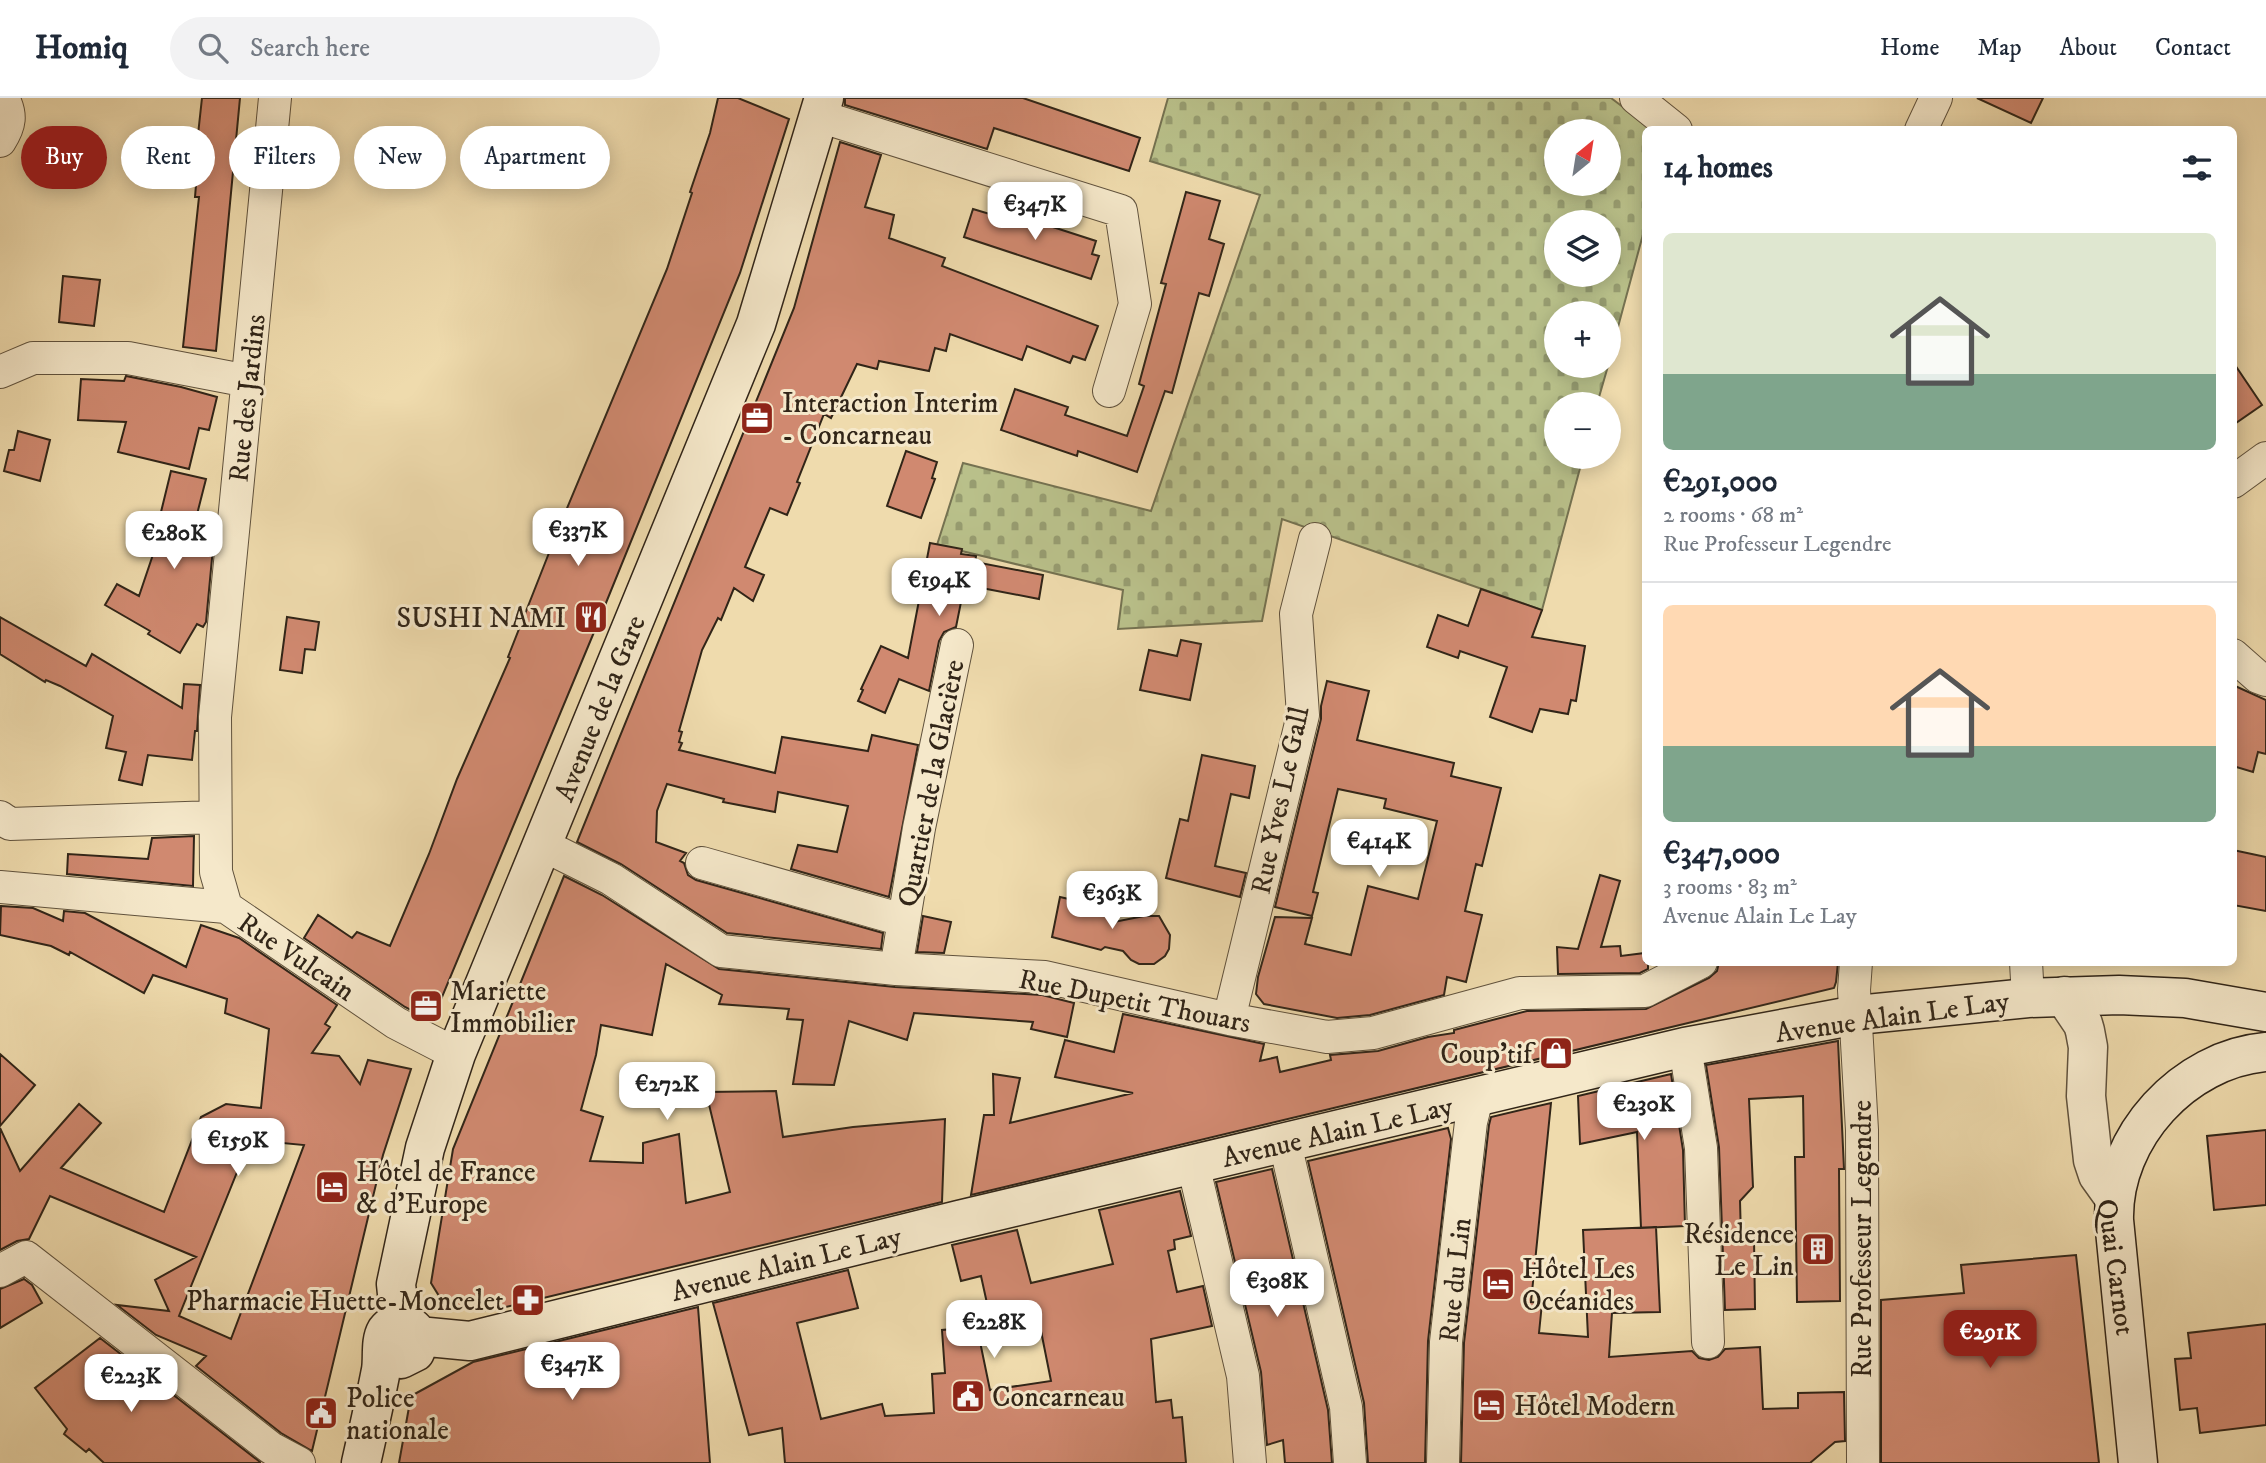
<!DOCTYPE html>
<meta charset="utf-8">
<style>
:root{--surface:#fff;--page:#f2f2f3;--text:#1f2937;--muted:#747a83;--line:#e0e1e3;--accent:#8f2418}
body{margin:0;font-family:"IM FELL DW Pica",serif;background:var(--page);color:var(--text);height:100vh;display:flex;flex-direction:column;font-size:26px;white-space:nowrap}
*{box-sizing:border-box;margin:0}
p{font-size:23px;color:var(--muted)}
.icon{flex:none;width:38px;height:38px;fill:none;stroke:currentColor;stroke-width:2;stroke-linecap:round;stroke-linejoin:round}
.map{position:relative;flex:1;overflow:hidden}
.drawer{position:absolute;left:1642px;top:28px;width:595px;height:840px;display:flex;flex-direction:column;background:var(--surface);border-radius:10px;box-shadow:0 4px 18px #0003}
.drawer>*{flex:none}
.top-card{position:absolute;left:21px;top:28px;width:665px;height:63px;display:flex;gap:14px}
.needle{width:46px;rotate:30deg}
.fabs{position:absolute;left:1544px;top:21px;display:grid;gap:14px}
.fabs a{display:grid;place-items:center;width:77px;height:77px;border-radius:50%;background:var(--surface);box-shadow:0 4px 18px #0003;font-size:35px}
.price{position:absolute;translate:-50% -60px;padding:0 16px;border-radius:14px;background:#fff;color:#222;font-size:23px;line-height:46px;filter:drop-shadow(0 2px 4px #0008)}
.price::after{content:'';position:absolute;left:50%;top:42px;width:21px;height:16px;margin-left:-10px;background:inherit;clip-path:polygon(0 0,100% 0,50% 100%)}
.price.selected{background:var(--accent);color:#fff}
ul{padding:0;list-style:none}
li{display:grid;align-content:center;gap:14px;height:371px;padding:0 21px}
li+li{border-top:2px solid var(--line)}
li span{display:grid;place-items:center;height:217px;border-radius:10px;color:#555}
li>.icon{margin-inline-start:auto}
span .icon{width:126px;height:126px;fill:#fffc;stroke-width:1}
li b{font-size:30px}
h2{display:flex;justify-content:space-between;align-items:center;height:84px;padding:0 21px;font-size:30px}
.pill{padding:0 24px;border-radius:32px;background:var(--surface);box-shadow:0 4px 18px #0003;font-size:24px;line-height:63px}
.pill.selected{background:var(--accent);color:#fff}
header{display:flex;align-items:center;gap:42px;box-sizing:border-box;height:98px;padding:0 35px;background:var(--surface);border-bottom:2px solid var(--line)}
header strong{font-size:33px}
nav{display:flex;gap:38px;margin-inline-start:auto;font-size:24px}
.search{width:490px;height:63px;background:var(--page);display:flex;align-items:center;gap:18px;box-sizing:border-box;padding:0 24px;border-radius:38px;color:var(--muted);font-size:26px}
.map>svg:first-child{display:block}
.cemetery{fill:url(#cemetery-stones);stroke:#757251;stroke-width:2;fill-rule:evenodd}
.building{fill:#d08970;stroke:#312518;stroke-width:2;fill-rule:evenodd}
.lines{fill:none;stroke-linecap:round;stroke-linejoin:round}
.minor-casing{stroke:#60523d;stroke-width:34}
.tertiary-casing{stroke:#60523d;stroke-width:41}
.secondary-casing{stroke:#312518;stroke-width:41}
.minor{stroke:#f5e8ca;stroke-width:32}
.tertiary{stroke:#f5e8ca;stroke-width:38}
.secondary{stroke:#f5e8ca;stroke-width:38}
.labels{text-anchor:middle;stroke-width:6;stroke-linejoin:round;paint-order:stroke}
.street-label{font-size:28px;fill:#312518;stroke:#f5e8ca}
.poi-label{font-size:28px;fill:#312518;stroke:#f5e8ca;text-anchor:start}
</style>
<header>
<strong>Homiq</strong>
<div class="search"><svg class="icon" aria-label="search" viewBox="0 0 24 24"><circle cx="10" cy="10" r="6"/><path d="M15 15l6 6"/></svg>Search here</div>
<nav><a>Home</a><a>Map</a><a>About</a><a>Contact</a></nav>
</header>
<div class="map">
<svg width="2266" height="1365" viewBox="0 0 2266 1365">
<defs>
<pattern id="cemetery-stones" width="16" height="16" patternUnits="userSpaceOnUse" patternTransform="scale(1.75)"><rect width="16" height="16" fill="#b9c08a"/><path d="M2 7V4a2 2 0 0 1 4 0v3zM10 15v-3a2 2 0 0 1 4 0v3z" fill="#979c70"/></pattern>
</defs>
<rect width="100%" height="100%" fill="#efdbad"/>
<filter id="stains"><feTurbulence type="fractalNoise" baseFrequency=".00286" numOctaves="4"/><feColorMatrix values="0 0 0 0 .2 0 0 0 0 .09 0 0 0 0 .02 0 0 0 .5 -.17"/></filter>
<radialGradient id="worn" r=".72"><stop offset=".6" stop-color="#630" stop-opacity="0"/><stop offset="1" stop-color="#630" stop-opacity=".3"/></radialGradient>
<path class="cemetery" d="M1168,0H1611L1652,31L1645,32V129L1608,266V215H1556V268H1608L1597,306H1556V359H1583L1542,512L1282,421L1262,523L1118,531L1123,492L937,447L963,365L1151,413L1260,97L1150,63ZM1556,33H1608V86H1556ZM1556,124H1608V177H1556Z"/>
<path class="building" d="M202,0H240L216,253L183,249L199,99H195L196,87L177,85L180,53L196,55Z
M718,0H738L789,21L740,175L597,527L432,923L405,909L304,840L318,817L352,840L357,834L390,848L429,756L457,681L510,560L508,559L560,427L667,171L692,95L690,94L710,35Z
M845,0H1023L1140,40L1129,73L994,30L987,51L845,7Z
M1977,0H2043L2031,25Z
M840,44L881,57L865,109L894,117L889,140L945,160L942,168L1098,228L1085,262L1073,258L1070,265L1027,248L1022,262L950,236L946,253L935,250L929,273L879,263L877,271L857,266L831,320L824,316L797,384L800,385L787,417L770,410L745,469L764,477L753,503L734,490L721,522L718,520L702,552L679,633L682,634L679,644L682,645L679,652L775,675L782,639L868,653L872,637L918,647L889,799L791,771L798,747L837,754L848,708L778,694L775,714L723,704L724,701L667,686L657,713L656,744L686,755L680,763L684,765L688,777L696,782L883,835L881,851L727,835L621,766L577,744L794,210Z
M1186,94L1220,103L1209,141L1224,146L1209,198L1199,195L1172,295L1165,293L1137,374L1078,353L1077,358L1001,332L1015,291L1068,309L1065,317L1127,338L1144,288L1139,286L1166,186L1161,185Z
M973,111L1023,126L1025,120L1096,143L1092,156L1099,158L1091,181L964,139Z
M63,178L100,182L94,228L59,224Z
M2233,264L2262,307L2233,327Z
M126,278L181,289L217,299L209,332L199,330L189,371L118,354L126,324L78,322L81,281L124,283Z
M18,333L50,342L40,383L4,373L9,352H14Z
M906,353L937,364L932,380L935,381L921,420L887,408Z
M171,373L206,381L192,436L214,439L206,524L203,529L197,526L180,555L148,536L150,533L105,507L117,486L139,498L167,415L161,414Z
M930,445L962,451L961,456L976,458L975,464L1043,477L1039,501L971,488L969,500L962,499L956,529L944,534L939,543L929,593L899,581L885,615L858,603L863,592L861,591L881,548L908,560Z
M1481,491L1542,512L1532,539L1585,548L1576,603L1571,602L1568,616L1540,611L1532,634L1490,619L1507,569L1460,553L1458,560L1427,549L1438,517L1468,528Z
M0,519L86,568L92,556L182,610L184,586L200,587L197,633H195L192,662L148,657L142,687L119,682L126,654L106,650L113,618L60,588L46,582L45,584L0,556Z
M287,519L319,524L315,552L305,551L302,575L280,572Z
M1181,542L1201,546L1190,602L1140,592L1149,552L1177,558Z
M1327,583L1369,593L1357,642L1454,665L1451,678L1501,690L1482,768L1476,766L1465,813L1482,817L1466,884L1447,879L1444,897L1370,917L1337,920L1264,906L1256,896L1258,879L1275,819L1312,820L1305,846L1351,857L1368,788L1418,801L1437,723L1384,710L1386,701L1338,691L1313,794L1318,795L1312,818L1275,809L1321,621V608Z
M2233,587L2266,602V656L2258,654L2253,674L2233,668Z
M1202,657L1255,668L1249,700L1231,696L1215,768L1246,775L1240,799L1166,780L1180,721L1188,723Z
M194,738L193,788L67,776L68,756L148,761L152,740Z
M2233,752L2266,759V813L2233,807Z
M1600,777L1620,783L1601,849L1620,848L1621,858L1645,855V864H1648V871L1640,875L1558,876L1557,849L1578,851Z
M564,778L602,797L719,871L895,889L1042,897L1074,905L1067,939L1031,931L1033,924L914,915L907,942L849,923L834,987L793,986L803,922L787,921L789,911L719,906L722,897L666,866L652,937L601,927L596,957L581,1012L603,1019L590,1063L643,1065V1045L679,1036L686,1105L730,1094L706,994L776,993L783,1039L853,1029L945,1021L942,1104L489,1213L444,1206L431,1185L453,1051Z
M1060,799L1117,812L1114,824L1144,818H1159L1170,837L1169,851L1165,858L1154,866H1139L1131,862L1123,853L1105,849L1101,852L1052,839Z
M1,808L33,810L63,823L64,813L85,815L186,869L201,827L239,840L337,907L325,926L330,929L312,955L339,958L360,986L368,962L411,971L383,1057L312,1353L281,1335L196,1268L206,1258L156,1237L117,1207L169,1213L155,1182L196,1159L50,1098L29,1141L17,1143L0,1152V1030L20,1073L79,1006L101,1025L61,1070L164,1114L201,1019L226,1006L261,1010L269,931L225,915L227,901L153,877L144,895L70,854L69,857L51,848L0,837ZM250,1042L304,1047L231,1241L179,1218Z
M923,818L951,824L944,855L917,854Z
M1719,864H1838L1836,884L1834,890L971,1097L984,1017H994L993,976L1020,980L1010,1025L1133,995L1055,979L1065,942L1114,954L1123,916L1264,946L1260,963L1277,959L1280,974L1331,962L1330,957L1378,953L1428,939L1454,935V932L1527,913L1646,911L1709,880L1717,873Z
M1838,943L1844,1071H1839L1840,1203L1797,1204L1795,1059H1804L1803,998L1749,1001L1753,1089L1740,1103L1741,1140H1754L1755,1211L1725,1212L1719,1049L1706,967Z
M0,956L35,987L0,1028Z
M1671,976L1683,1052L1685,1128L1641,1130L1637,1034L1580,1046L1578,998Z
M1551,1005L1531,1204L1542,1205L1539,1235L1588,1239L1583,1132L1656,1129L1660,1214L1612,1215L1609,1259L1692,1253L1699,1260L1709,1262L1718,1259L1725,1251L1760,1249L1763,1311L1798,1310V1295L1844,1294L1845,1343L1835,1344L1810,1365H1461L1464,1245L1489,1027L1491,1019Z
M1448,1030L1451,1041L1428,1243L1425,1365H1368L1364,1305L1308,1063Z
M2266,1032V1107L2214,1112L2207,1038Z
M1272,1071L1328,1312L1332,1365H1285L1283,1342L1267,1347L1261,1274L1216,1084Z
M1180,1093L1191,1138L1174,1142L1175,1151L1168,1153L1177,1194L1203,1188L1212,1228L1151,1241L1156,1304L1171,1302L1173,1320L1182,1319L1186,1365H785L782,1330L749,1337L713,1205L848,1172L858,1210L797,1225L821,1321L882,1306L885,1318L934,1315L932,1276L945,1275L942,1232L977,1229L990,1292L1051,1283L1036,1208L990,1219L981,1178L961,1183L952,1147L1017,1132L1031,1185L1113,1166L1099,1112Z
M2076,1157L2099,1365H1881V1202L1964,1195L1961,1167Z
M24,1181L32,1187L42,1205L0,1230V1191Z
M698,1209L710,1365H399L411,1298L473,1264Z
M2266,1226V1327L2200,1335L2197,1310L2180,1312L2175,1261L2191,1260L2188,1235Z
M100,1240L260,1364V1365H104L89,1351L86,1354L64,1336L67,1331L35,1290Z"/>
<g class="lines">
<g class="minor-casing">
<path id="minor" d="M1636,0L1676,32
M819,18L1121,113L1135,206L1109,293
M1921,32L1936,0
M0,43C10,27 12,17 3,0
M0,274L33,260H128L248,283
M2233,384L2266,360
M2233,557L2258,579L2266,582
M0,719L10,726L215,719
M543,747L611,781L721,853L896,871L1045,879L1229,921L1327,939L1373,935L1520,895L1645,893L1701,864
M702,765L903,822
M0,789L226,809L396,925L456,956
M226,809L216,774L215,619L275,0
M1856,864L1854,892L1862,1032L1863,1365
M2026,864L2028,900
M896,871L919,730L957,547
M1229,921L1303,617L1296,516L1315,441
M1685,949L1701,1050L1708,1244
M1285,1045L1346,1309L1350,1365
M1193,1066L1243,1278L1250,1365
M0,1173L26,1159L271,1350L299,1365
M1443,1365L1446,1244L1471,1024L1477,1000"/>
</g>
<g class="tertiary-casing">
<path id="tertiary" d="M2064,898L2083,926L2085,933L2088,949L2086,998L2093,1062L2098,1077L2113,1098"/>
</g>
<g class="secondary-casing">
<path id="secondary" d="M400,1225L396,1186L425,1050L456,956L756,226L824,0
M418,1238L470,1243L959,1122L1685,949L1857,917L2028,900L2119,897L2185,900L2266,914
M361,1365C368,1334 375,1303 381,1272C383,1260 380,1243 386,1233C391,1226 398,1225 406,1226C419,1232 421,1242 415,1254L401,1261L387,1254L383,1243
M2138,1365L2114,1122C2112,1039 2184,961 2266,954"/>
</g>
<use href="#minor" class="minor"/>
<use href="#tertiary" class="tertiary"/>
<use href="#secondary" class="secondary"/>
</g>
<defs>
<g id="office-square" transform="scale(1.75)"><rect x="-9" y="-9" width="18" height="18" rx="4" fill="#8f2418" stroke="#f5e8ca"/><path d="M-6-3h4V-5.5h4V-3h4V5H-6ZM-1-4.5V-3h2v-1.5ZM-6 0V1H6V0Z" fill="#fff"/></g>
<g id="restaurant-square" transform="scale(1.75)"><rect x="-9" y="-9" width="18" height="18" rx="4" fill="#8f2418" stroke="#f5e8ca"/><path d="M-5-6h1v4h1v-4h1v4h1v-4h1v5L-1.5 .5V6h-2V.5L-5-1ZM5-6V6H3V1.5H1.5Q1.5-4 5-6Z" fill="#fff"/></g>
<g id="shop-square" transform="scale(1.75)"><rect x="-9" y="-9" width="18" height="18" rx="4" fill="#8f2418" stroke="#f5e8ca"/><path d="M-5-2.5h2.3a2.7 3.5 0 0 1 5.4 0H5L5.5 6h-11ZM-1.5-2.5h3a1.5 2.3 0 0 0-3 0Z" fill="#fff"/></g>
<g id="hotel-square" transform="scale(1.75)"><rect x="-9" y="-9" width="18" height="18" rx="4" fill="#8f2418" stroke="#f5e8ca"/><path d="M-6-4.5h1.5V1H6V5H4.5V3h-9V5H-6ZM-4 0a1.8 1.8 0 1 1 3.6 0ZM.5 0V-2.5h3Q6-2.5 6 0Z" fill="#fff"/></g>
<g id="building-square" transform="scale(1.75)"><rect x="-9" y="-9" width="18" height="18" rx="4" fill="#8f2418" stroke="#f5e8ca"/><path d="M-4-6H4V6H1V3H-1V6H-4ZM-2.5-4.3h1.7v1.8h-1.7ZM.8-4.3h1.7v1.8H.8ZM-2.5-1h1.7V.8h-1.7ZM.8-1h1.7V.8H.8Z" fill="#fff"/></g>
<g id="pharmacy-square" transform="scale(1.75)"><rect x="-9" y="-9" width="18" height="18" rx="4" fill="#8f2418" stroke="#f5e8ca"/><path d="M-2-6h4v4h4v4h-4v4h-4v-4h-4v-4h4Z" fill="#fff"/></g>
<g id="civic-square" transform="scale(1.75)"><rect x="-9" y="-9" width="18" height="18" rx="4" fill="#8f2418" stroke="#f5e8ca"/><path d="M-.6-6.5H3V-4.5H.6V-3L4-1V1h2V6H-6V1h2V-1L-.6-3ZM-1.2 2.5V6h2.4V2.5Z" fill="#fff"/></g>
</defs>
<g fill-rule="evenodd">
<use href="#office-square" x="757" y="320"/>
<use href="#restaurant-square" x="591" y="519"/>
<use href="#office-square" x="426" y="908"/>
<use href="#shop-square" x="1556" y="955"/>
<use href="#hotel-square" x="332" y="1089"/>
<use href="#building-square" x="1818" y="1151"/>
<use href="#hotel-square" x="1498" y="1186"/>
<use href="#pharmacy-square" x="528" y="1202"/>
<use href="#civic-square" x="968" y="1298"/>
<use href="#hotel-square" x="1489" y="1307"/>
<use href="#civic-square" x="321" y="1315"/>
</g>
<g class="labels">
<g class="street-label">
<text transform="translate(246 300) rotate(-84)" y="10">Rue des Jardins</text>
<text transform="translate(599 610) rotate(-68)" y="10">Avenue de la Gare</text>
<text transform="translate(930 685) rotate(-79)" y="10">Quartier de la Glacière</text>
<text transform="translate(1279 702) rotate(-78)" y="10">Rue Yves Le Gall</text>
<text transform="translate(297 858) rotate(34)" y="10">Rue Vulcain</text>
<text transform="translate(1135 902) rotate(11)" y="10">Rue Dupetit Thouars</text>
<text transform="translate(1892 918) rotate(-8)" y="10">Avenue Alain Le Lay</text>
<text transform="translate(1337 1033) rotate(-13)" y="10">Avenue Alain Le Lay</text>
<text transform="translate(1861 1141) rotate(-90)" y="10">Rue Professeur Legendre</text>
<text transform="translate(786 1165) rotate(-14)" y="10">Avenue Alain Le Lay</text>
<text transform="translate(2117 1169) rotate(82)" y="10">Quai Carnot</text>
<text transform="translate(1454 1182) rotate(-84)" y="10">Rue du Lin</text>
</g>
<g class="poi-label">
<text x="782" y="314">Interaction Interim<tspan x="782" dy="32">- Concarneau</tspan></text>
<text x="566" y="529" text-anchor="end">SUSHI NAMI</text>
<text x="450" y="902">Mariette<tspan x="450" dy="32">Immobilier</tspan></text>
<text x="1532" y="965" text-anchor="end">Coup'tif</text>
<text x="356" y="1083">Hôtel de France<tspan x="356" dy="32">&amp; d'Europe</tspan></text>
<text x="1794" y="1145" text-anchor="end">Résidence<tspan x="1794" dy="32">Le Lin</tspan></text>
<text x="1522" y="1180">Hôtel Les<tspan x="1522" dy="32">Océanides</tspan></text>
<text x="504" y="1212" text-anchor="end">Pharmacie Huette-Moncelet</text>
<text x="992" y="1308">Concarneau</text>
<text x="346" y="1309">Police<tspan x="346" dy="32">nationale</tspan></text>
<text x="1514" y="1317">Hôtel Modern</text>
</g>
</g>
<rect width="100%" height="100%" filter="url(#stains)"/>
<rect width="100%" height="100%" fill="url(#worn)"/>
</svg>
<div class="fabs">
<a><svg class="needle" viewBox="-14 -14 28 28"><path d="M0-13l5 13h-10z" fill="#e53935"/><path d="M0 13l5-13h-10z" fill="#747a83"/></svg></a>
<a><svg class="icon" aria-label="layers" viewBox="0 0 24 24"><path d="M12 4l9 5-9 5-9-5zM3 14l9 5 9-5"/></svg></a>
<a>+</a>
<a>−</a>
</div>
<b class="price" style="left:1035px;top:144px">€347K</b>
<b class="price" style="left:578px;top:470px">€337K</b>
<b class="price" style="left:174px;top:473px">€280K</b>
<b class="price" style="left:939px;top:520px">€194K</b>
<b class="price" style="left:1379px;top:781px">€414K</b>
<b class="price" style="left:1112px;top:833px">€363K</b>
<b class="price" style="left:667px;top:1024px">€272K</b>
<b class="price" style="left:1644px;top:1044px">€230K</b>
<b class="price" style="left:238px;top:1080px">€159K</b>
<b class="price" style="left:1277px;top:1221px">€308K</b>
<b class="price" style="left:994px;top:1262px">€228K</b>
<b class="price selected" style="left:1990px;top:1272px">€291K</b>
<b class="price" style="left:572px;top:1304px">€347K</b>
<b class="price" style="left:131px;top:1316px">€223K</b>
<div class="top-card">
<a class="pill selected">Buy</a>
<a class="pill">Rent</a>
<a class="pill">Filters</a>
<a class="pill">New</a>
<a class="pill">Apartment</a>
</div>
<section class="drawer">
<h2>14 homes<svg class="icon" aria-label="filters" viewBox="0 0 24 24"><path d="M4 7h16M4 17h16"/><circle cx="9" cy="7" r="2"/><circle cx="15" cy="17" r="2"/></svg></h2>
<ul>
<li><span style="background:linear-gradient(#dfe7d0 65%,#7fa58c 0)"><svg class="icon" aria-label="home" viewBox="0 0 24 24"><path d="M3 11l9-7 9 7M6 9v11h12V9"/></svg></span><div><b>€291,000</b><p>2 rooms · 68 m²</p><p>Rue Professeur Legendre</p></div></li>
<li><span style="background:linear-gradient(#ffd9b3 65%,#7fa58c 0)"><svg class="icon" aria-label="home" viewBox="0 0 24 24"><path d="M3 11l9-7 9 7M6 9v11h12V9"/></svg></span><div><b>€347,000</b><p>3 rooms · 83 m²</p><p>Avenue Alain Le Lay</p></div></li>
</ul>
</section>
</div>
